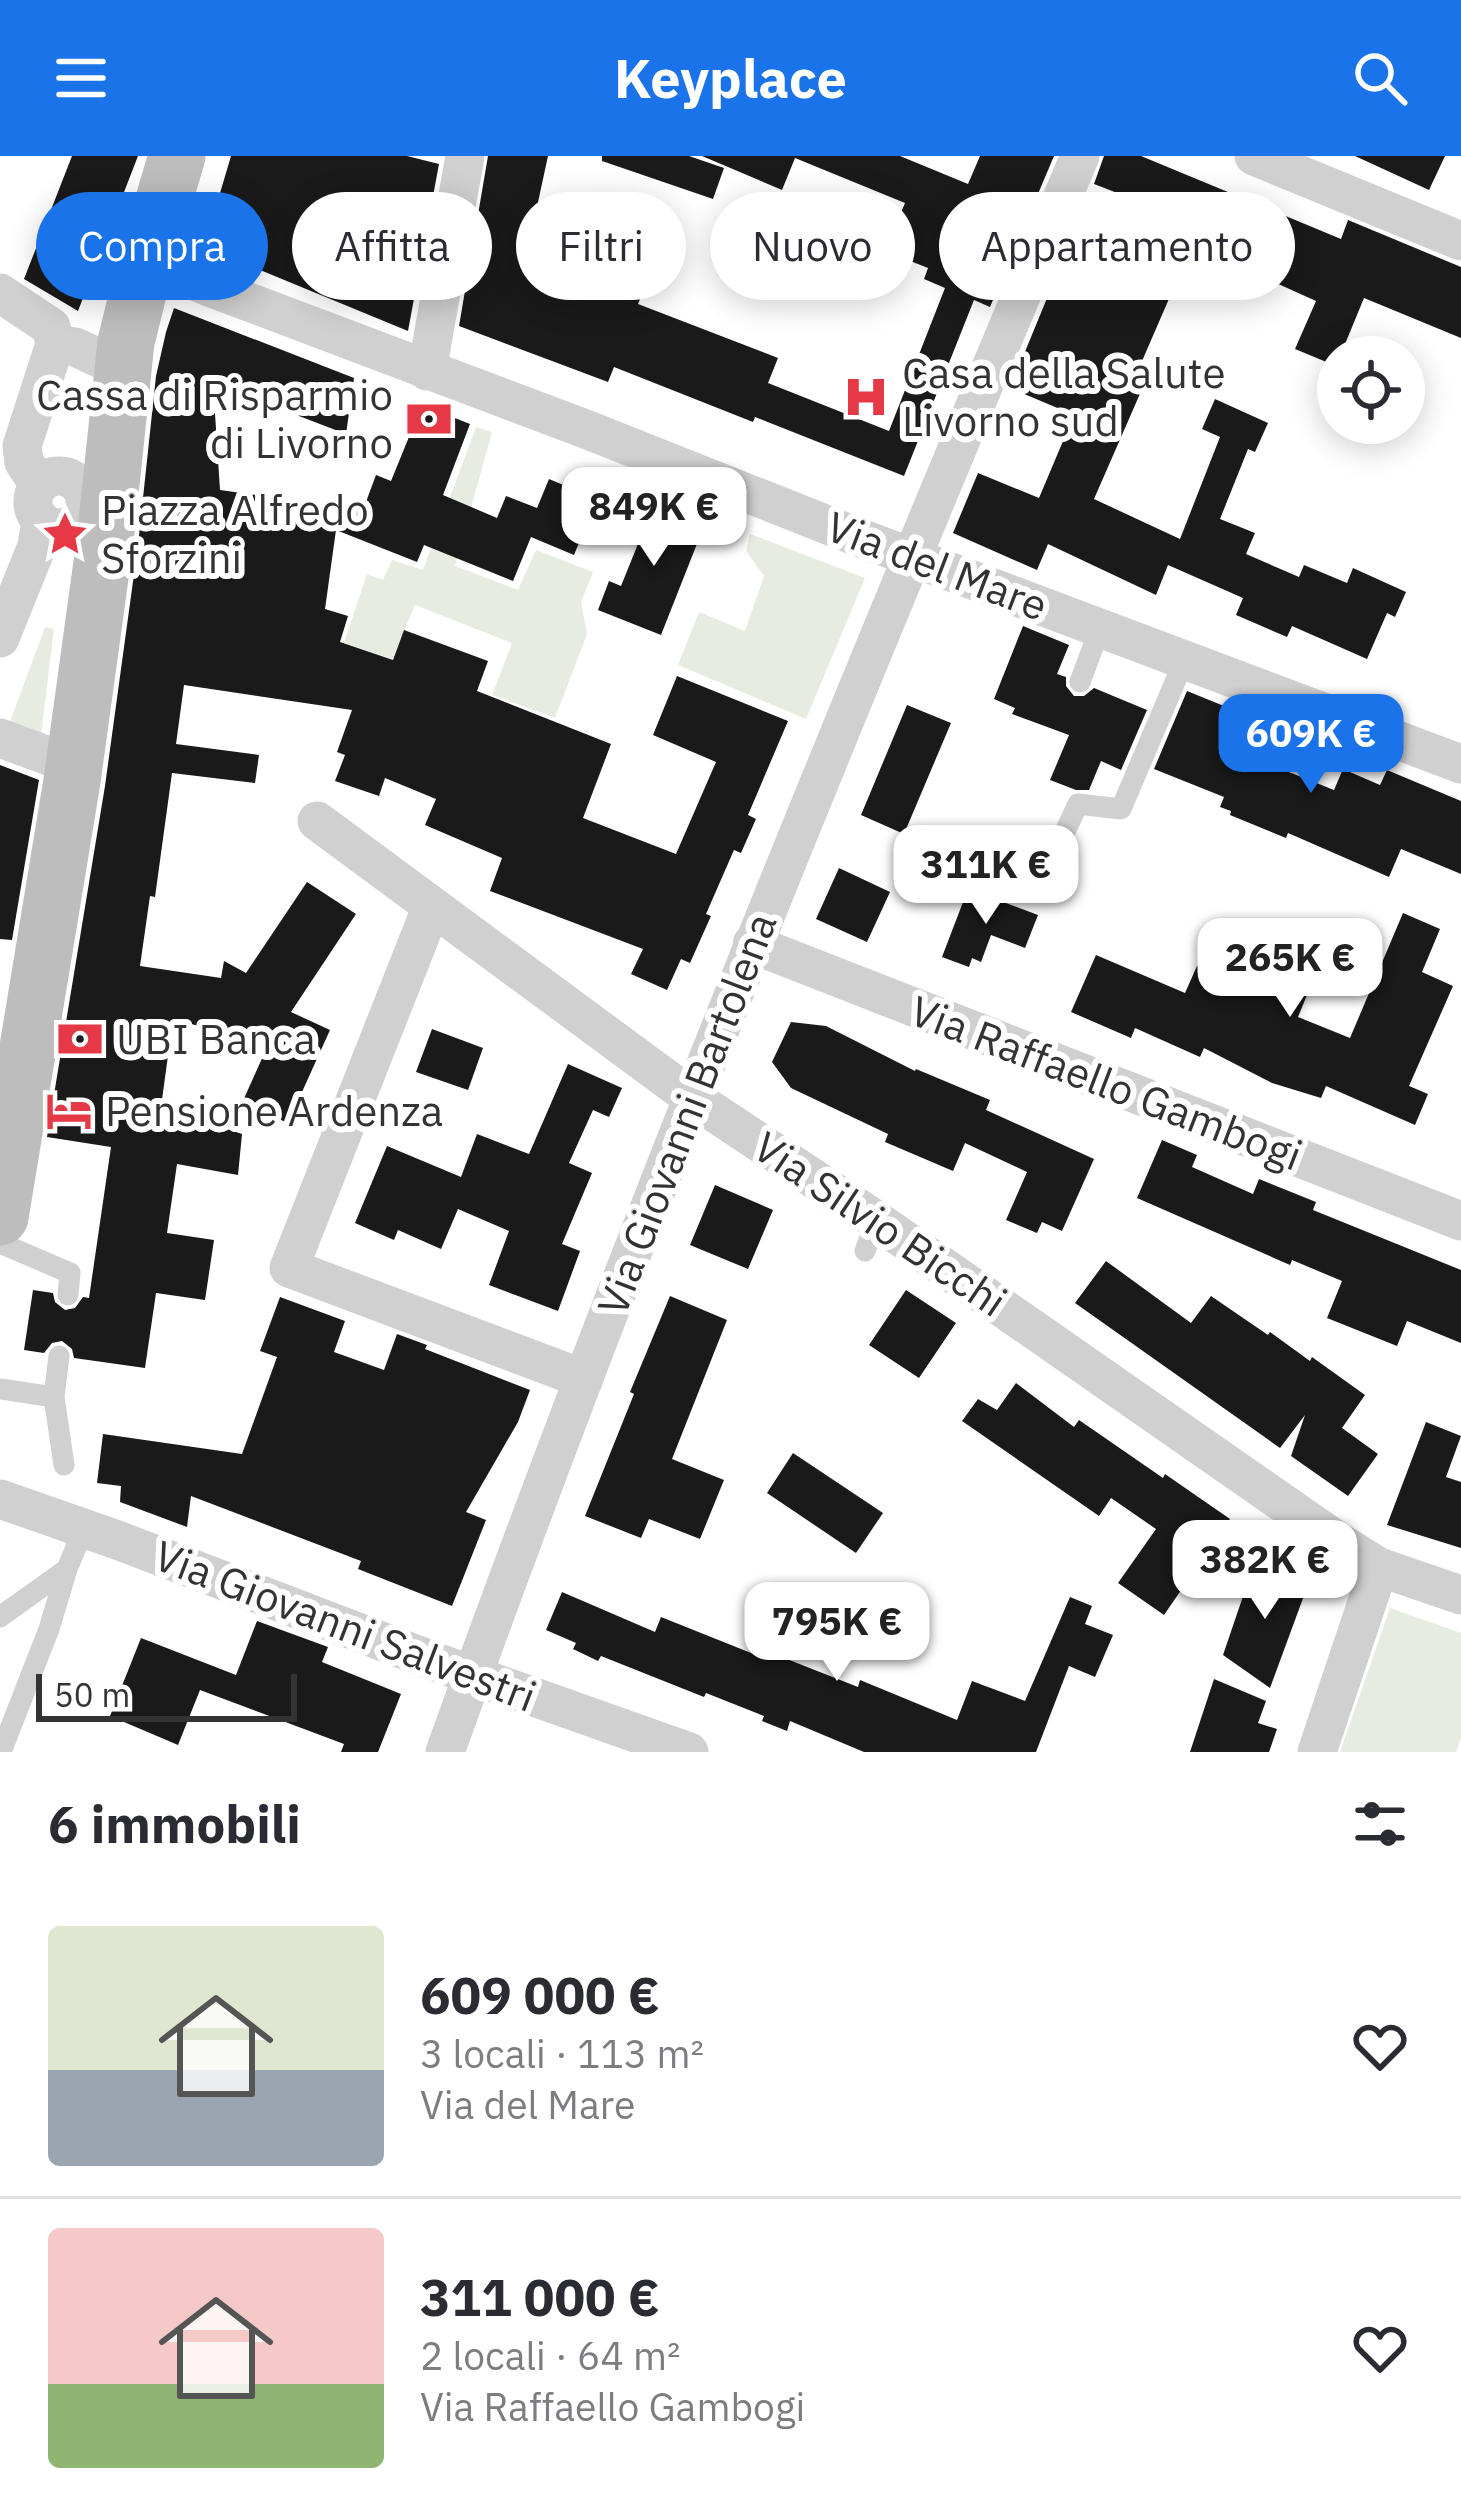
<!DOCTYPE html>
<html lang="it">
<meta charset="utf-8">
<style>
:root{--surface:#fff;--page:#f7f7f7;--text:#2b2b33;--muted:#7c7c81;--line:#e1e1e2;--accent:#1a73e8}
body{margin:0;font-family:"IBM Plex Sans",sans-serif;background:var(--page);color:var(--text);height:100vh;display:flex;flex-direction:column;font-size:45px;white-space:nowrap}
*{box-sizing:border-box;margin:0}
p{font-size:39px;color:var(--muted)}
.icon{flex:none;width:66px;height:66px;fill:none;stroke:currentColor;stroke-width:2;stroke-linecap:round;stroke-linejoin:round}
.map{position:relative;height:1596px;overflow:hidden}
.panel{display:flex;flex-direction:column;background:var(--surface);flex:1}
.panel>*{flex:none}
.hud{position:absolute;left:36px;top:36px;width:1389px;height:108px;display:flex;gap:24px}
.tools{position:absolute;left:1317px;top:180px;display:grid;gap:24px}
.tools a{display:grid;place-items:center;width:108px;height:108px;border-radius:50%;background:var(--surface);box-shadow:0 6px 30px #0003;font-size:60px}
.scale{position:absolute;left:36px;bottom:30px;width:261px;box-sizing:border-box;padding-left:12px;border:6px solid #333;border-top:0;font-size:33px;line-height:42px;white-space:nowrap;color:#333;-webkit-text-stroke:9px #fff;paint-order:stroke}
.price{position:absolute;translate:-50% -102px;padding:0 27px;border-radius:24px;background:#fff;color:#222;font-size:39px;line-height:78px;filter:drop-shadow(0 3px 6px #0008)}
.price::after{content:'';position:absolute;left:50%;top:72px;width:36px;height:27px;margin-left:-18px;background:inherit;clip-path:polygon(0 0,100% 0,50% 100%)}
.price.active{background:var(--accent);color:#fff}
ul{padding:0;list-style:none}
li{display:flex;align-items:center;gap:36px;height:300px;padding:0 48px}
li+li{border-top:3px solid var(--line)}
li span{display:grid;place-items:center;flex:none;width:336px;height:240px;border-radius:12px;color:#555}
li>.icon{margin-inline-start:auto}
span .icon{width:144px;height:144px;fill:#fffc;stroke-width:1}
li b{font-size:51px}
h2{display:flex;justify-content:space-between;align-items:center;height:144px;padding:0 48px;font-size:51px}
.chip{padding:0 42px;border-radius:54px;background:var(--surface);box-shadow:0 6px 30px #0003;font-size:42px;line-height:108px}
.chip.active{background:var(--accent);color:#fff}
header{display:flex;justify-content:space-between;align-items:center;height:156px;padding:0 48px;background:var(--accent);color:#fff;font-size:54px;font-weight:700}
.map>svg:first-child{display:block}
.green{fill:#e6ecdf}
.building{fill:#1a1a1a;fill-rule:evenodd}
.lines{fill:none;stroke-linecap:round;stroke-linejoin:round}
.service{stroke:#d0d0d0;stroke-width:21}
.minor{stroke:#d0d0d0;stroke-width:39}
.secondary{stroke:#bdbdbd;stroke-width:57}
.labels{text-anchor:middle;stroke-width:12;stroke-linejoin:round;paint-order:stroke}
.poi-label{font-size:42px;fill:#333;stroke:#fff;text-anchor:start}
.street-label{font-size:42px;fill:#333;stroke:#fff}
</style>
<header><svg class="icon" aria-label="menu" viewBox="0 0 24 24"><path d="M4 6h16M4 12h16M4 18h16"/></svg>Keyplace<svg class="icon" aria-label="search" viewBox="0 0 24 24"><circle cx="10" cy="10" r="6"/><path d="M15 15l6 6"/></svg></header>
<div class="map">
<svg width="1461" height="1596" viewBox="0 0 1461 1596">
<rect width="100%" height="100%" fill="#fff"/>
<path class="green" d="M476,271L492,276L455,410L518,434L536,394L593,416L581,446L587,478L555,562L492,539L512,487L415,449L392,503L344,487L367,418L383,424L392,404L423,414Z
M750,378L865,422L806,563L678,509L699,456L745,475L764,420L746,395Z
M45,471L54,473L41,579L10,566Z
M1390,1452L1461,1477V1582L1456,1596H1340Z"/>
<path class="building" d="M72,0H138L78,155L24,123Z
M231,0H407L439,8L408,175L204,91ZM364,43L418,56L401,120L343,96Z
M488,0H548L535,60L539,61L538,65L653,112L638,148L778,202L768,227L889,275L945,132L924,123L928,112L885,95L905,47L795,2L782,34L702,0H900L968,28L980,0H1054L990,151L974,144L904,320L755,261L753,266L614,211L608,226L459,170Z
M602,0H689L724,12L713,43L602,5Z
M1104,0H1141L1341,83L1348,64L1461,111V182L1364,142L1336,210L1295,193L1316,145L1254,117L1260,103L1197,78L1136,219L1146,224L1094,343L1180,383L1220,281L1202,273L1215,243L1268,267L1255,296L1248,293L1220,363L1255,377L1246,398L1299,421L1304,409L1347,427L1353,412L1406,436L1395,461L1387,457L1367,503L1292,470L1287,481L1236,459L1243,442L1168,409L1156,439L1048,388L1037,414L953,377L978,317L1039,342L1074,259L1010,232L1071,84L1114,103L1138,45L1094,28Z
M1355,0H1445L1429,34Z
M174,152L354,222L346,278L213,227L220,334L363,354L376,319L391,325L422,249L470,268L443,339L497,362L506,340L537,352L549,323L597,343L574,399L531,381L513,425L424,389L417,406L336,374L325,453L348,460L340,486L393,504L404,474L488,505L477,535L611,588L583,662L676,698L716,606L653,579L677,520L788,565L748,659L756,663L741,697L734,694L706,758L711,760L690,807L681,803L667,834L631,818L643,793L490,735L502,702L425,669L436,643L385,622L379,640L335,625L345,599L337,596L352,554L184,529L176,588L259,599L255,627L172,617L155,741L150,740L140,810L221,822L224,805L246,817L307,726L356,758L291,856L330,874L288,967L242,947L268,889L173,863L161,951L242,978L238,1019L177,1008L167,1077L214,1084L205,1144L156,1137L145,1212L74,1202L72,1193L62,1185L52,1187L44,1197L24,1194L33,1134L53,1137L55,1146L65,1154L75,1152L83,1141L89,1142L111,991L47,981L105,630L138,389L156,220L166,176Z
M642,345L704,370L661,479L598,454L609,425L621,430L642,378L631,374Z
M1023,470L1069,489L1057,518L1066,521V530L1074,540H1084L1094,532L1147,554L1121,614L1101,605L1089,634H1076L1050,624L1069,579L1012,558L1015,552L994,543Z
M1187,535L1256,563L1241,597L1334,634L1343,613L1380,629L1387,614L1461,645V718L1401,693L1389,721L1288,677L1286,682L1230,659L1231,655L1220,651L1224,641L1154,613Z
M907,549L951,567L904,678L861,659Z
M0,609L39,624L12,784L0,783Z
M960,674L1005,694L993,722L947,701Z
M839,712L890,736L867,786L816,763Z
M968,733L1038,759L1025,792L991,779L981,806L972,802L969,811L942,801Z
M1403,757L1440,773L1422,816L1453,830L1409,930L1428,938L1415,969L1326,930L1321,942L1272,927L1204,892L1200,901L1135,872L1131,882L1071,856L1096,799L1185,837L1197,810L1242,831L1262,783L1320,807L1298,861L1350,882Z
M791,866L826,870L915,915L916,913L990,944L986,954L1094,1003L1062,1075L1042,1066L1037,1077L1006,1064L1027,1016L965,987L953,1015L885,986L888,978L791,932L772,906Z
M432,873L483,892L468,934L416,916Z
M568,908L622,932L609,961L593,954L569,1007L592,1017L562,1088L580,1095L558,1155L489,1129L509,1075L458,1053L441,1093L398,1074L394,1084L355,1067L387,990L461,1021L477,978L529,998Z
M1162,984L1197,999L1192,1011L1253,1038L1259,1023L1316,1046L1313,1054L1461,1114V1187L1407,1165L1397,1190L1327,1162L1342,1125L1292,1104L1290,1109L1137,1042Z
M715,1029L773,1054L748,1113L690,1089Z
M1106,1105L1191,1167L1211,1140L1268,1179L1270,1176L1310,1205L1312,1201L1365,1239L1342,1272L1378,1298L1348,1340L1291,1300L1305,1259L1280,1292L1075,1147Z
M906,1134L956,1167L919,1222L869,1189Z
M670,1140L727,1164L672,1303L724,1324L700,1383L649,1363L641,1382L585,1360L634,1238L630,1236Z
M280,1141L345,1165L334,1196L384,1214L397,1178L427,1189L425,1193L530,1234L518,1266L466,1356L486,1364L452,1450L358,1413L361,1405L191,1340L187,1371L120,1346L121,1330L97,1327L103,1278L242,1298L277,1201L260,1195Z
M1016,1227L1074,1271L1079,1264L1163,1322L1165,1318L1230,1363L1164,1459L1118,1427L1156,1373L1111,1342L1099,1360L962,1265L978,1243L997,1254Z
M1426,1266L1461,1280L1446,1321L1461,1326V1392L1387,1369Z
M793,1297L883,1357L856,1397L767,1337Z
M1254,1408L1309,1426L1270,1532L1223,1499Z
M562,1436L655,1476L661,1461L756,1499L759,1492L858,1531L860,1524L957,1564L972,1525L1025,1545L1070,1441L1092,1450L1085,1468L1113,1479L1095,1521L1069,1510L1036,1596H864L790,1565L787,1575L762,1565L764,1560L706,1537L704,1541L601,1500L598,1505L573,1493L576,1487L546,1474Z
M257,1465L328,1491L322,1506L401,1538L378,1596H341L344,1588L200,1534L178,1589L110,1560L141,1482L236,1519Z
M1214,1523L1266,1545L1258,1567L1277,1573L1269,1596H1190Z"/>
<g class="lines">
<path class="service" d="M1080,526L1100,472
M1046,716L1078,648L1121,653L1184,505
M0,1087L70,1117L68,1139
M865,1095L876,1064
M0,1233L54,1241L59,1200
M54,1241L64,1309
M0,1461L67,1413
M1,1596L49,1473L67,1413L84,1372"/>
<path class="minor" d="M1254,0L1461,85
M146,105L209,131L588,274L850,378L1461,608
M0,137L51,171L55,188L22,290L24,306L39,329
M55,188L75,191L123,213
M427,215L465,0
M33 346a26 26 0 1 1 52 0a26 26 0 1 1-52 0Z
M0,482L37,390L41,364
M0,582L73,609
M317,665L691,941L876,1064L1339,1386L1379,1411L1461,1439
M432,750L289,1112L584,1223
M752,788L1461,1065
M0,1343L120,1385L441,1508L689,1596
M445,1596C639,1057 857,528 1080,0
M1317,1596L1379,1411"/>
<path class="secondary" d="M0,1061L72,625L105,385L126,186L146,105L177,0"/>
</g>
<defs>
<g id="hospital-bare" transform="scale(3.6)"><path d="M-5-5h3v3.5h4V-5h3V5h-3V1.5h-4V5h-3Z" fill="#e63946" stroke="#fff" stroke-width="2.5" paint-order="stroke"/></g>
<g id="bank-bare" transform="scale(3.6)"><path d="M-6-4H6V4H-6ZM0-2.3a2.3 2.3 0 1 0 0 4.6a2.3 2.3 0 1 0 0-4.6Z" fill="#e63946" stroke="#fff" stroke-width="2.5" paint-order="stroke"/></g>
<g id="sight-bare" transform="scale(3.6)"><path d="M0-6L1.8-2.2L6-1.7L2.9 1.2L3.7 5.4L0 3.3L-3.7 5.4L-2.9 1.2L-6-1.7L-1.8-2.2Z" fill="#e63946" stroke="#fff" stroke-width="2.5" paint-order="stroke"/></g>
<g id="hotel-bare" transform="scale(3.6)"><path d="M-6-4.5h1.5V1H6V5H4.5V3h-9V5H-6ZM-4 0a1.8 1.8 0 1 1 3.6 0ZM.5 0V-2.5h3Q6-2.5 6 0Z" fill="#e63946" stroke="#fff" stroke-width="2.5" paint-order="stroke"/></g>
</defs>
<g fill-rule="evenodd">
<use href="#hospital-bare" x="866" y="241"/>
<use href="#bank-bare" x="429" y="263"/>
<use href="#sight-bare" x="65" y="378"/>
<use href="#bank-bare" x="80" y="883"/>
<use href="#hotel-bare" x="69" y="955"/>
</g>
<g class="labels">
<g class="poi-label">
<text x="902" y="232">Casa della Salute<tspan x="902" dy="48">Livorno sud</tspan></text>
<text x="393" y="254" text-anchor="end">Cassa di Risparmio<tspan x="393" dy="48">di Livorno</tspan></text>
<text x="101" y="369">Piazza Alfredo<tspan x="101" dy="48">Sforzini</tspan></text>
<text x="116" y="898">UBI Banca</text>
<text x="105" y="970">Pensione Ardenza</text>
</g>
<g class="street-label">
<text transform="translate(937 410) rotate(21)" y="15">Via del Mare</text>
<text transform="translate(1106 927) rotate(21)" y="15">Via Raffaello Gambogi</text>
<text transform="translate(687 958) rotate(-69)" y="15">Via Giovanni Bartolena</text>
<text transform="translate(880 1068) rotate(34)" y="15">Via Silvio Bicchi</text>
<text transform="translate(345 1470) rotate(21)" y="15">Via Giovanni Salvestri</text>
</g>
</g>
</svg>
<div class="tools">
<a><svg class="icon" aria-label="locate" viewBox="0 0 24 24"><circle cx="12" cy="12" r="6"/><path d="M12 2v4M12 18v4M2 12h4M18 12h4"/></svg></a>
</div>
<div class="scale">50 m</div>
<b class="price" style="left:654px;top:413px">849K €</b>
<b class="price active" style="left:1311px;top:640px">609K €</b>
<b class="price" style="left:986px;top:771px">311K €</b>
<b class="price" style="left:1290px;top:864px">265K €</b>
<b class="price" style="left:1265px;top:1466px">382K €</b>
<b class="price" style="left:837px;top:1528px">795K €</b>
<div class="hud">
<a class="chip active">Compra</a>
<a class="chip">Affitta</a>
<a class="chip">Filtri</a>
<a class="chip">Nuovo</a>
<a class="chip">Appartamento</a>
</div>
</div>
<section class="panel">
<h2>6 immobili<svg class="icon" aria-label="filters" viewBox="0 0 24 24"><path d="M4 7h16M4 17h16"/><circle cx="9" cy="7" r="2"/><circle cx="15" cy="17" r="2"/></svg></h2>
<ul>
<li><span style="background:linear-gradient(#dfe7d0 60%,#9aa5b1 0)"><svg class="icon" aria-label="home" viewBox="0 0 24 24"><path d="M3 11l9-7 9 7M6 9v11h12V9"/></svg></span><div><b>609 000 €</b><p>3 locali · 113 m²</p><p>Via del Mare</p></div><svg class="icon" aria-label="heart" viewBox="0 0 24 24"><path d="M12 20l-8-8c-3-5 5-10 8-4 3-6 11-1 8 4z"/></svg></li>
<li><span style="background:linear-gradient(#f6c9c9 65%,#8fb573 0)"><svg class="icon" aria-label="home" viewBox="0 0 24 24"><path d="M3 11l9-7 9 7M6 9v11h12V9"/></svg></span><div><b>311 000 €</b><p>2 locali · 64 m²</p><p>Via Raffaello Gambogi</p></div><svg class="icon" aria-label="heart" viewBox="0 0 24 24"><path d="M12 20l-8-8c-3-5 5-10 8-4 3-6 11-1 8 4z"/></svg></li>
</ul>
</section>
